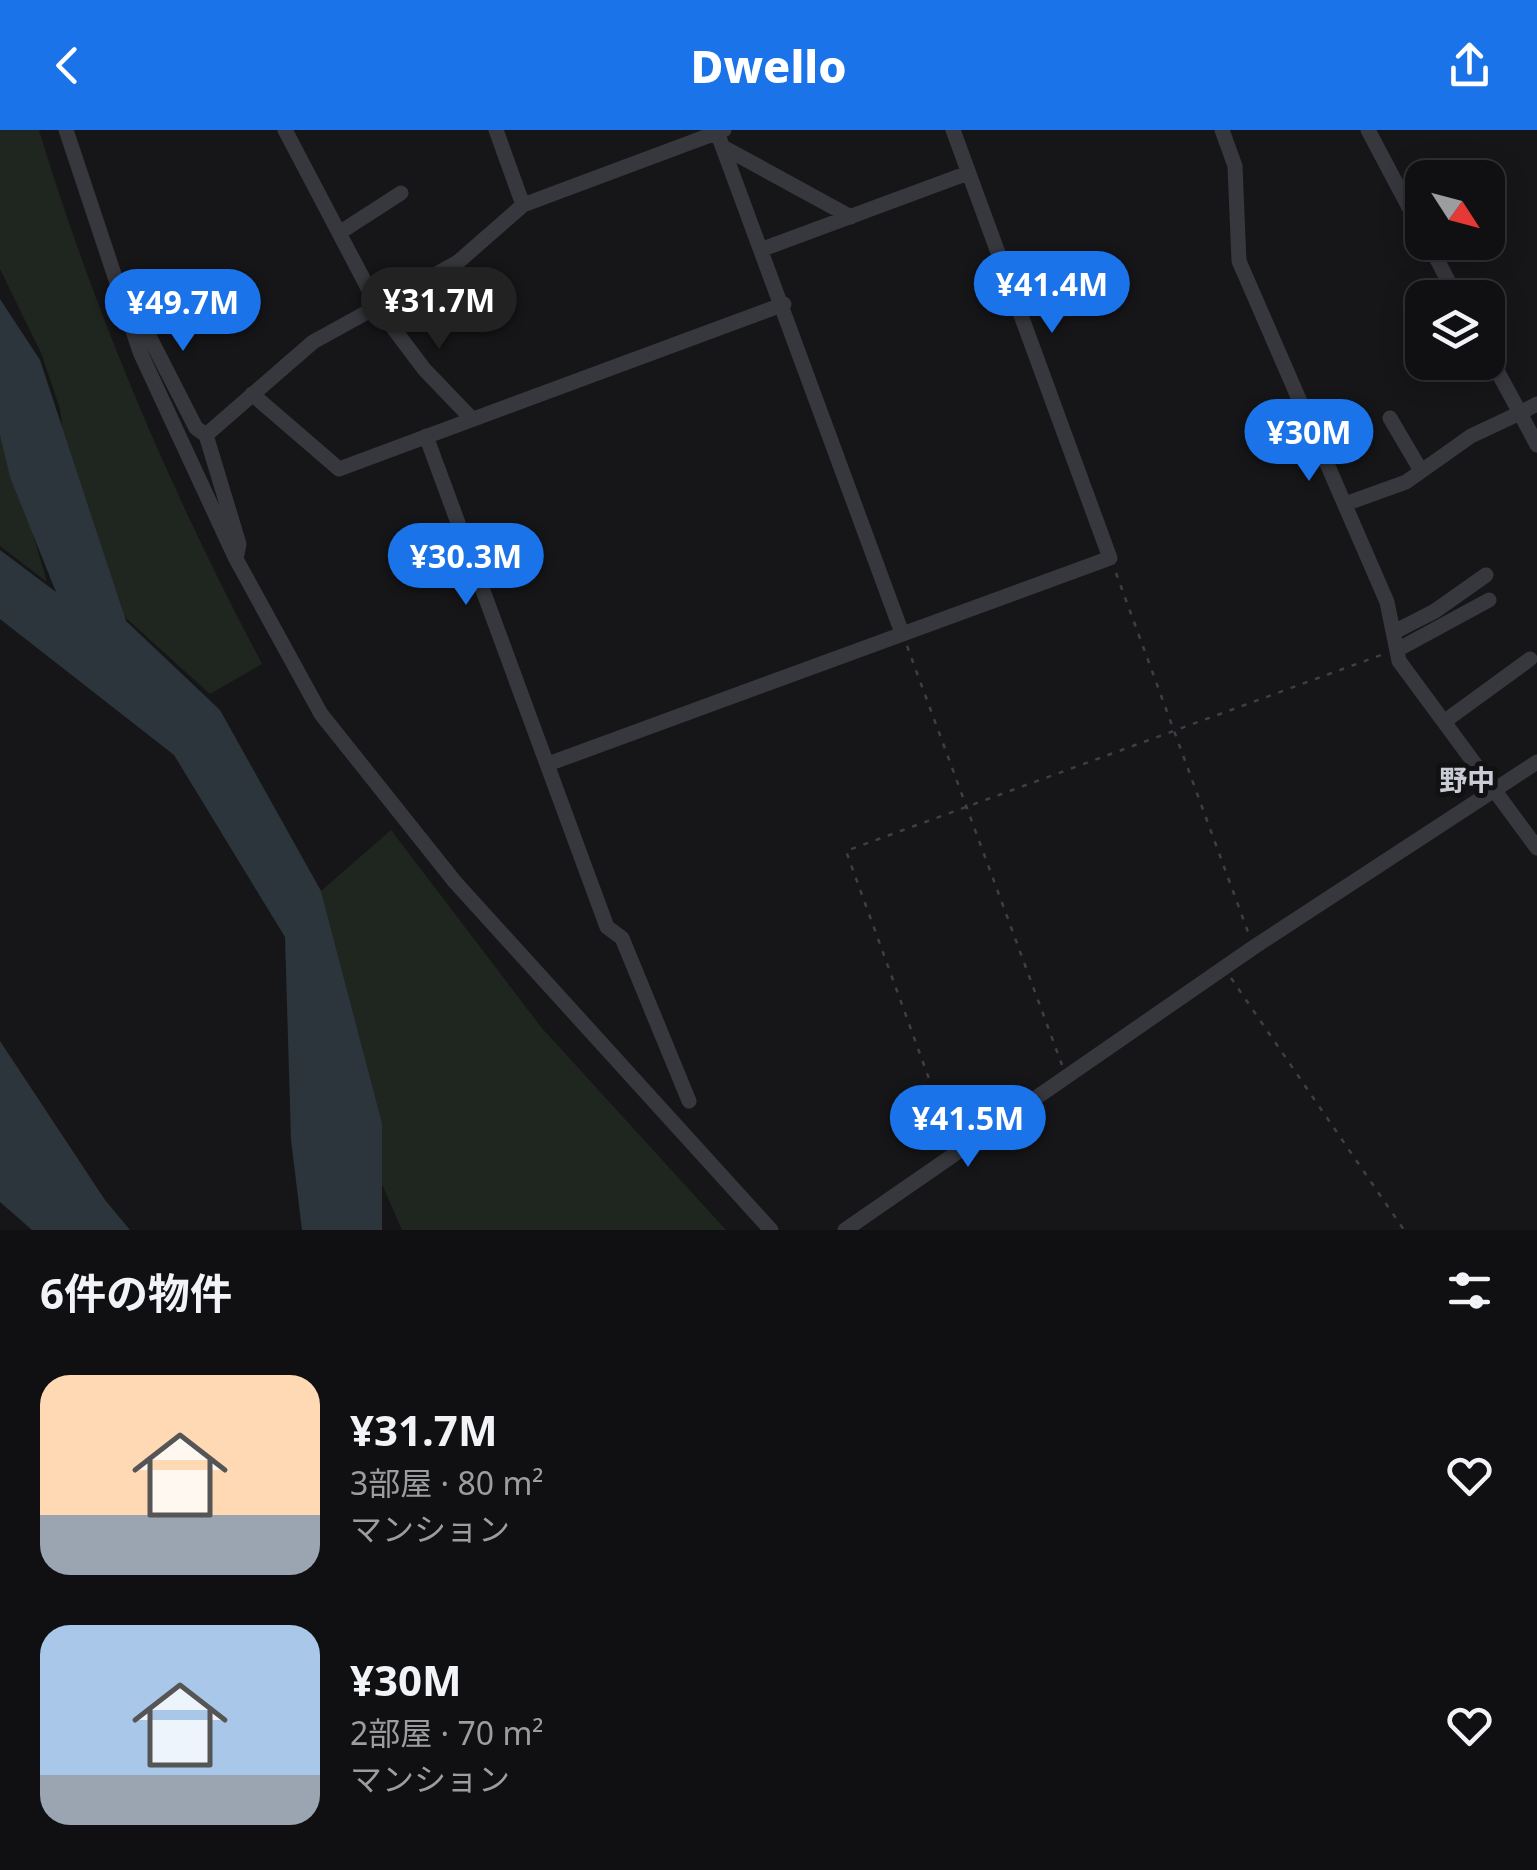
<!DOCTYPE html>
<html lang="ja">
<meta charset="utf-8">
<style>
:root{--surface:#101012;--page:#1e1e20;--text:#f1f3f6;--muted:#9c9d9f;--line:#303032;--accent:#1a73e8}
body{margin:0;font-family:"Noto Sans","Noto Sans JP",sans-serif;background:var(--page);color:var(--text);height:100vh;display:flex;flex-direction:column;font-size:38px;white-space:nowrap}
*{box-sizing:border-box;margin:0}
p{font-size:32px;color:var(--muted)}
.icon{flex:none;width:55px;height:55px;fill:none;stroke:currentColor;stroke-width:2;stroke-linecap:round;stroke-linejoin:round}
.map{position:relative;height:1100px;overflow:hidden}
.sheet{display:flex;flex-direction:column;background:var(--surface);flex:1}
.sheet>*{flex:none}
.needle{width:65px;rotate:126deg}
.buttons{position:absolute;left:1405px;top:30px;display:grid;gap:20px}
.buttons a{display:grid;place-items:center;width:100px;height:100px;border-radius:20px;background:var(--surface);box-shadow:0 5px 25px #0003,0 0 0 2px var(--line);font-size:50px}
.price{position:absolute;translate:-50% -85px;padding:0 22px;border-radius:35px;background:var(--accent);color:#fff;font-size:32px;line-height:65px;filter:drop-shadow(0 2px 5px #0008)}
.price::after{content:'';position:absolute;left:50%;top:60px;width:30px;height:22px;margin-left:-15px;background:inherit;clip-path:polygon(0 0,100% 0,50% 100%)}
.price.current{background:#222;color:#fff}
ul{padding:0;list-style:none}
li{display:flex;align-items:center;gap:30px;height:250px;padding:0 40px}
li span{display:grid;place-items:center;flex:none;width:280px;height:200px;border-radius:30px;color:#555}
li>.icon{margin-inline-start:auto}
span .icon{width:120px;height:120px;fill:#fffc;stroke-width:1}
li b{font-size:42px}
h2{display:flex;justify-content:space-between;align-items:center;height:120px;padding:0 40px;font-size:42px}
header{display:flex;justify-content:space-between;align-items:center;height:130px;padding:0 40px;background:var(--accent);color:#fff;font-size:45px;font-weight:800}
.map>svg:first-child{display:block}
.green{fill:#1e261f}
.water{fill:#2c353c}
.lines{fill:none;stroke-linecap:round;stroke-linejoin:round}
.path{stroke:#3d3f44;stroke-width:2.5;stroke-dasharray:5 8;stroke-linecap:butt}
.minor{stroke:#37383d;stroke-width:15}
.labels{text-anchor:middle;stroke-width:10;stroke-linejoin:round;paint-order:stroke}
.neighbourhood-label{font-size:28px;font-weight:bold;fill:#c9ccd4;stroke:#111113}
</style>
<header><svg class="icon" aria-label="back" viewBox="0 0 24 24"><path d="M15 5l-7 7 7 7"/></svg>Dwello<svg class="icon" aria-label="share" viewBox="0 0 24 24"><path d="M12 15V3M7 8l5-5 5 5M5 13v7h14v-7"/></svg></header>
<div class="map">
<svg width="1537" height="1100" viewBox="0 0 1537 1100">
<rect width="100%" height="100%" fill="#161618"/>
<path class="green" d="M0,0H39C95,185 172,364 262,534L210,564L86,452L71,383L60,279L42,225L0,139Z
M0,292L47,452L0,416Z
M391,700L541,897L726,1100H402L382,1054V993L321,761Z"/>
<path class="water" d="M0,169L40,230L126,491L220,580L321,761L382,993V1100H302L291,1010L285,807L174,625L0,489V420L56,462L10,347L0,305Z
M0,911L105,1070L130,1100H32L0,1072Z"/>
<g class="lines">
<path class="path" d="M1116,443L1248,802
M907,516L1062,935
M1231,848L1404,1100
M951,1009L846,721L1381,525"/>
<path class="minor" d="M66,0L140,222L236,429L321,584L455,752L771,1100
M285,0L379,179L424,239L472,289
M496,0L523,75
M1222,0L1235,36L1239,131L1387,472L1399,531L1537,718
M1368,0L1422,102
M717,2L902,503
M723,17L851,87
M339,103L401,63
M1428,112L1457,168
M763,119L968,43
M130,188L150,208L196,298L206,305
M1488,224L1520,283L1537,274
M252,264L339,339L784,174
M1390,288L1420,339
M426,306L607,797L622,808L689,971
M1345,374L1406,352L1471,306L1520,283L1537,315
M236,429L239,414L206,305L313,212L458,132L523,75L724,0
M1394,502L1435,481L1486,445
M1397,520L1489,470
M1445,591L1530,529
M548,634L1110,428L953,0
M845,1100L1254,817L1537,632"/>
</g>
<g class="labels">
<g class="neighbourhood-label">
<text x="1467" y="660">野中</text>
</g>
</g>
</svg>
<div class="buttons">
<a><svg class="needle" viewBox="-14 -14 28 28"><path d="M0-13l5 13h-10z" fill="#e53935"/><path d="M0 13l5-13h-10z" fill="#9c9d9f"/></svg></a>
<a><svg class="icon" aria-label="layers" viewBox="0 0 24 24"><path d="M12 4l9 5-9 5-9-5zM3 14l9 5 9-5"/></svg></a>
</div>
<b class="price" style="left:1052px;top:206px">¥41.4M</b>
<b class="price current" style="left:439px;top:222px">¥31.7M</b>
<b class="price" style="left:183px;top:224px">¥49.7M</b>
<b class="price" style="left:1309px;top:354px">¥30M</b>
<b class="price" style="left:466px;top:478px">¥30.3M</b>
<b class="price" style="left:968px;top:1040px">¥41.5M</b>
</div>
<section class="sheet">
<h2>6件の物件<svg class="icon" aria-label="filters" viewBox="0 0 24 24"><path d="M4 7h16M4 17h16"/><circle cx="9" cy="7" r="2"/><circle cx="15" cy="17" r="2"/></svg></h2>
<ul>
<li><span style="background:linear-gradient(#ffd9b3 70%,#9aa5b1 0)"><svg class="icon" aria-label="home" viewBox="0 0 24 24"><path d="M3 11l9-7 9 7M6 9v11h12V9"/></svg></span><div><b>¥31.7M</b><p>3部屋 · 80 m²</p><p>マンション</p></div><svg class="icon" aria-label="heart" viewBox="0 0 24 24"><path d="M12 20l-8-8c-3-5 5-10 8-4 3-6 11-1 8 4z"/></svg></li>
<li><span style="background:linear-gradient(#a9c7e8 75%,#9aa5b1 0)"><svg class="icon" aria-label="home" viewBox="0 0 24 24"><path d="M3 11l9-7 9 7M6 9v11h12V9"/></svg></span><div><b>¥30M</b><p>2部屋 · 70 m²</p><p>マンション</p></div><svg class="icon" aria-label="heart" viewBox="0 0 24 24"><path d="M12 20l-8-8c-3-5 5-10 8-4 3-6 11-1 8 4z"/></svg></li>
</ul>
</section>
